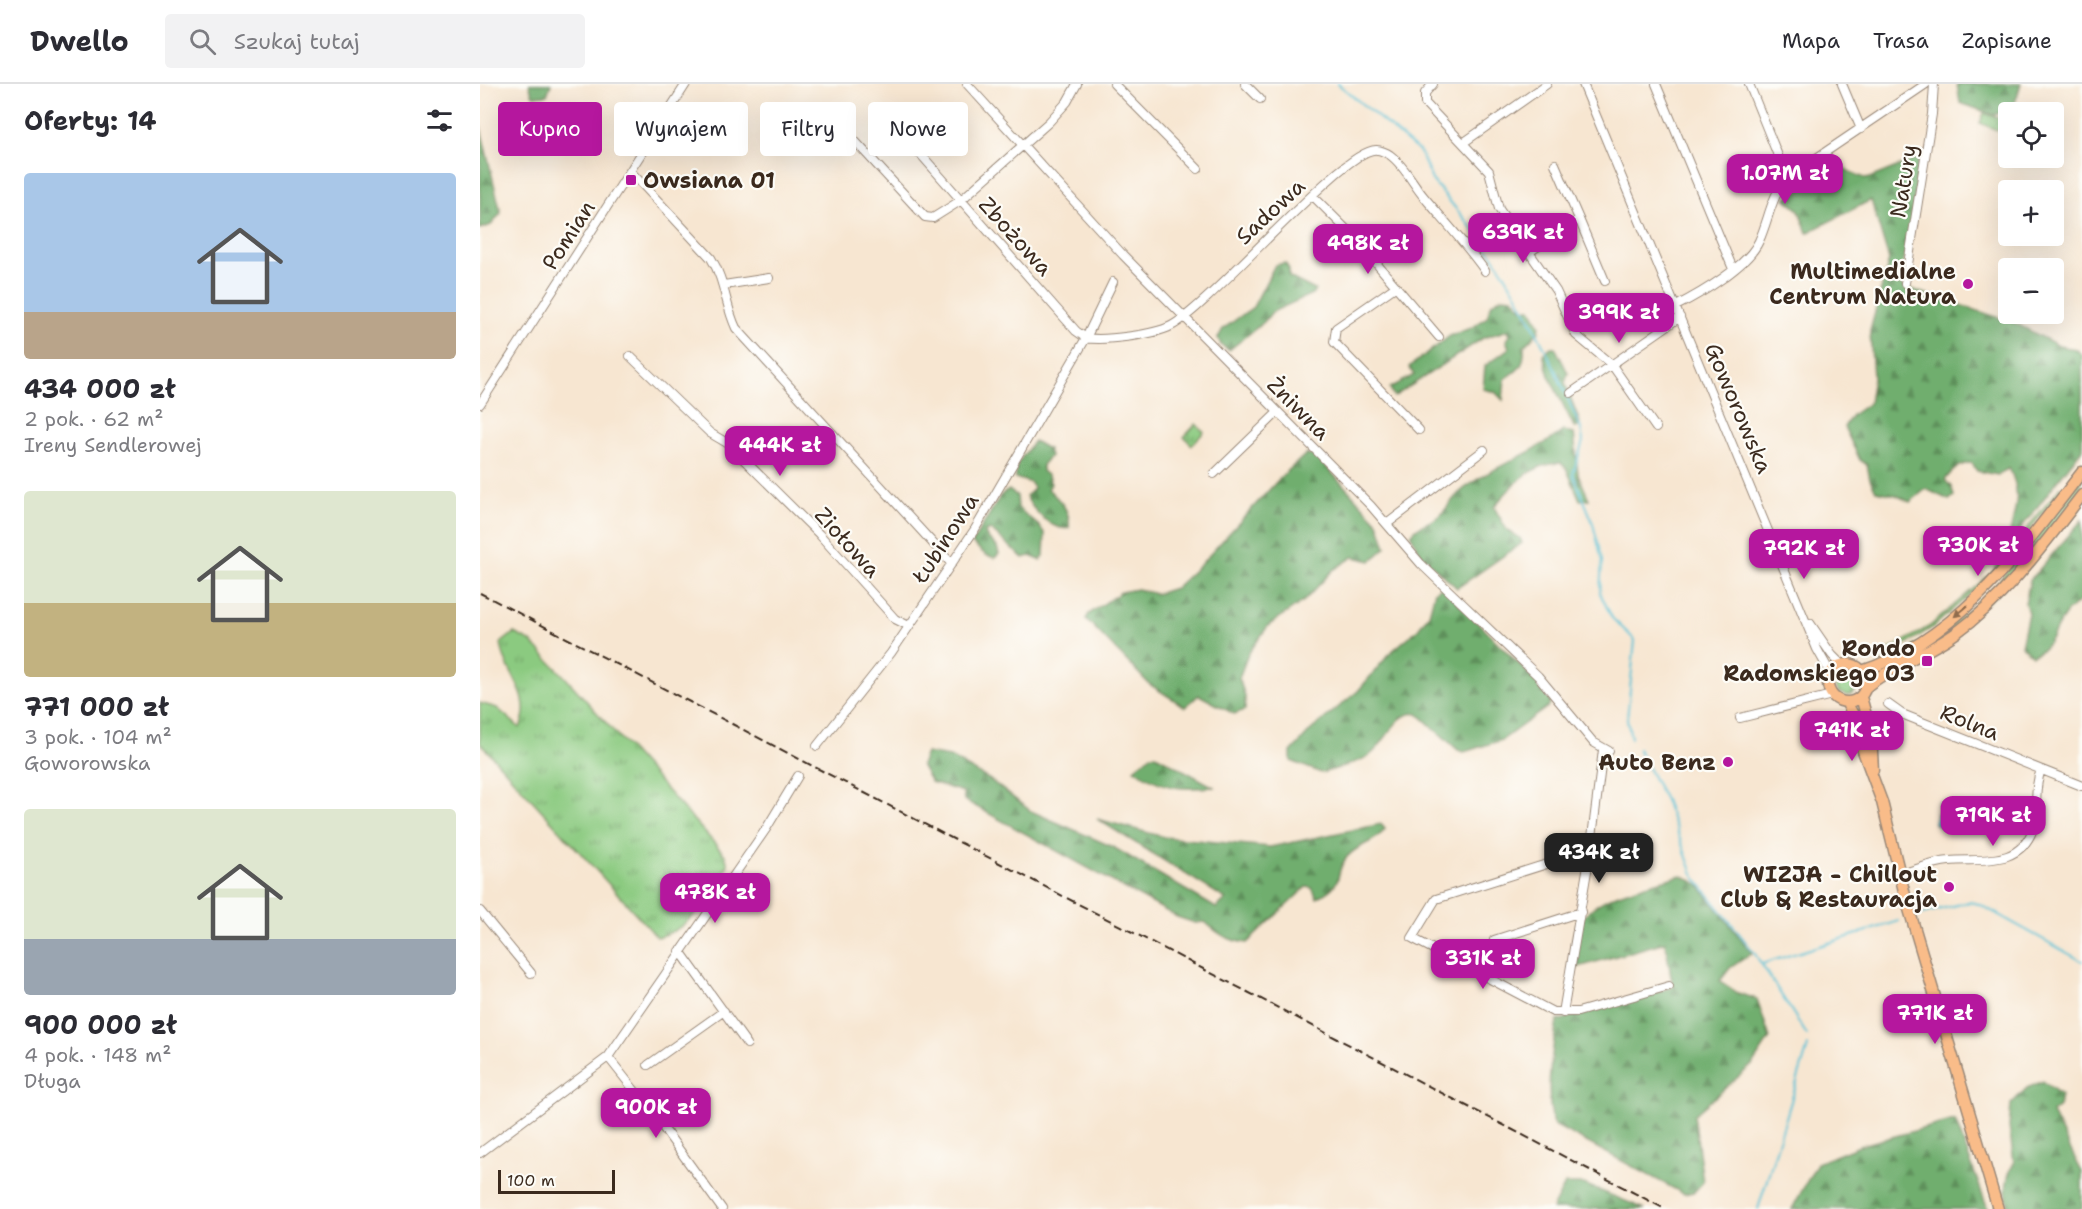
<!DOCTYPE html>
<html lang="pl">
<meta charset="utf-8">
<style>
:root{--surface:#fff;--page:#f2f2f3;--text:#2b2b33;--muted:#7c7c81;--line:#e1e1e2;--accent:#b5179e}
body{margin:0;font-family:"Shantell Sans",sans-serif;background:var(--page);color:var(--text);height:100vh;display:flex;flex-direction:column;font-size:22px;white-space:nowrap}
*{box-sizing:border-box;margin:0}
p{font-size:20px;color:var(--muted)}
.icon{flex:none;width:33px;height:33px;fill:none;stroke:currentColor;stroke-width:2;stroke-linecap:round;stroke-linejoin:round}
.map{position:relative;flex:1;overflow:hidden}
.side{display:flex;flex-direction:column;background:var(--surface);width:480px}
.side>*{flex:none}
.hud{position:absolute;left:18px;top:18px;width:570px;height:54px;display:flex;gap:12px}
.fabs{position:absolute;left:1518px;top:18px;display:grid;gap:12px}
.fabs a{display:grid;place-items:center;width:66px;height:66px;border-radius:6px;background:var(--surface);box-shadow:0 6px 24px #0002;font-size:30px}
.scale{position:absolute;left:18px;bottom:15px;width:117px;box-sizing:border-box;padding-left:6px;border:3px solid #3b2a1e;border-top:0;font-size:16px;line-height:21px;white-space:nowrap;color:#3b2a1e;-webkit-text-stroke:4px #fdfcf7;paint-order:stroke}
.price{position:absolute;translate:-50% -51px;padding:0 14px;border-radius:12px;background:var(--accent);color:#fff;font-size:20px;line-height:39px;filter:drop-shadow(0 2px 3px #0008)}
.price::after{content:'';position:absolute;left:50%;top:36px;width:18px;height:14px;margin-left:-9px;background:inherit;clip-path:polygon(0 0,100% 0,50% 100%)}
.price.on{background:#222;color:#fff}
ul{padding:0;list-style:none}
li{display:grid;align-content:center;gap:12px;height:318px;padding:0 24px}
li span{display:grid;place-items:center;height:186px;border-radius:6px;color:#555}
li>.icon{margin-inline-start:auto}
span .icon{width:108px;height:108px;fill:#fffc;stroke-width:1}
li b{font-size:26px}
h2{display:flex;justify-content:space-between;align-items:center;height:72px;padding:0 24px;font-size:26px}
.chip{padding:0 21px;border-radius:6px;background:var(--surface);box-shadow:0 6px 24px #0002;font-size:21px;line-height:54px}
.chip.on{background:var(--accent);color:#fff}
header{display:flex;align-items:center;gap:36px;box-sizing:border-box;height:84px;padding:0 30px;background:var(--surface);border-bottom:2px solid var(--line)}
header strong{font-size:28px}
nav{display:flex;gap:33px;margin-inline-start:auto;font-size:21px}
.search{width:420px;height:54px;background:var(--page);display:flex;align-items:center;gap:15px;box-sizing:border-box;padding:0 21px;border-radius:6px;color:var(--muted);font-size:22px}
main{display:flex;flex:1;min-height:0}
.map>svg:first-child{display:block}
.grass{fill:url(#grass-tufts);stroke:#637a4f;stroke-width:1.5}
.forest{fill:url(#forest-firs);stroke:#566c46;stroke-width:1.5}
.water{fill:url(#water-waves);stroke:#4a767a;stroke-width:1.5}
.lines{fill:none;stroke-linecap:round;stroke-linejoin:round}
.stream{stroke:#59c1d6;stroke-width:2}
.minor-casing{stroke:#998878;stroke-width:10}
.major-casing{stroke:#998878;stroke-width:13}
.minor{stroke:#fff;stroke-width:8}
.major{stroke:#f9bc89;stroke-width:10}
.rail{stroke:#3b2a1e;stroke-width:2;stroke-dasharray:9 4.5;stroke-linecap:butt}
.oneway{fill:#906c4e}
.poi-dot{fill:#b5179e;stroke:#fdfcf7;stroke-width:2}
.labels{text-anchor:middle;stroke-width:4.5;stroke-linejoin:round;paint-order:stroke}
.poi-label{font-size:22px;font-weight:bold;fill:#3b2a1e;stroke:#fdfcf7;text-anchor:end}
.street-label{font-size:22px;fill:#3b2a1e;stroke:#fdfcf7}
</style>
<header>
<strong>Dwello</strong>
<div class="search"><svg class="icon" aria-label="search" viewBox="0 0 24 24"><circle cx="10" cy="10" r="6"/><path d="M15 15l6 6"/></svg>Szukaj tutaj</div>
<nav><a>Mapa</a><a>Trasa</a><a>Zapisane</a></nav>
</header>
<main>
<section class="side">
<h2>Oferty: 14<svg class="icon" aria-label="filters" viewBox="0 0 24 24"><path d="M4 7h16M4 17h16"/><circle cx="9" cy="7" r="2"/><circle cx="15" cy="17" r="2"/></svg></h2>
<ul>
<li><span style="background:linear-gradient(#a9c7e8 75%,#b9a48a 0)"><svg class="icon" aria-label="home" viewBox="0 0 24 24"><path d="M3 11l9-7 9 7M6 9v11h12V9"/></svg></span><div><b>434 000 zł</b><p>2 pok. · 62 m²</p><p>Ireny Sendlerowej</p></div></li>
<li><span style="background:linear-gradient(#dfe7d0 60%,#c2b280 0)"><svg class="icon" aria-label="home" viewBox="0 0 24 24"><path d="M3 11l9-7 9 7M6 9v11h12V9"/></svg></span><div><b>771 000 zł</b><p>3 pok. · 104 m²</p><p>Goworowska</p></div></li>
<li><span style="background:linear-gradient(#dfe7d0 70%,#9aa5b1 0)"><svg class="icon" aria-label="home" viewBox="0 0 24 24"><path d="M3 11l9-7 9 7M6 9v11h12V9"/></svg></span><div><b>900 000 zł</b><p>4 pok. · 148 m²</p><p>Długa</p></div></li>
</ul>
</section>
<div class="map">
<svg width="1602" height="1125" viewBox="0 0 1602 1125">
<defs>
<pattern id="grass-tufts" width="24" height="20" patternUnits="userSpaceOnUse" patternTransform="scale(1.5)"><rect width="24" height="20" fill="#8bca80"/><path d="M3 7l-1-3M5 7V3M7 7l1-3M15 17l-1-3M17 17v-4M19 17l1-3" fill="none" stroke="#73a468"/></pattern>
<pattern id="forest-firs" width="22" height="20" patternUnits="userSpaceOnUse" patternTransform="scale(1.5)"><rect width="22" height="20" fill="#70ae6e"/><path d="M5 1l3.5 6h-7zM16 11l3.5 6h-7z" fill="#5d8e5a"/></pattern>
<pattern id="water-waves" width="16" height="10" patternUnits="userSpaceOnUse" patternTransform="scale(1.5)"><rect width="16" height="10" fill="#59c1d6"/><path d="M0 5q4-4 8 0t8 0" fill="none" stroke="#4b9dad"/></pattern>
</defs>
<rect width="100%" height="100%" fill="#fdfcf7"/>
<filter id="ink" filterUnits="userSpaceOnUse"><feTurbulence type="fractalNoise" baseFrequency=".0167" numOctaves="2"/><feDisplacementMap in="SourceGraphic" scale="12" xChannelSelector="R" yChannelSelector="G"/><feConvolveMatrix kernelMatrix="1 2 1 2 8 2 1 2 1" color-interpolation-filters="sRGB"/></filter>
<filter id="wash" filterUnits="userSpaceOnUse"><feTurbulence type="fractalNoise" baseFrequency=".008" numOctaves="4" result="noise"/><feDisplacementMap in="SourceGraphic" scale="24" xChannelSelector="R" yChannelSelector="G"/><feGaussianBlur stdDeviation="1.35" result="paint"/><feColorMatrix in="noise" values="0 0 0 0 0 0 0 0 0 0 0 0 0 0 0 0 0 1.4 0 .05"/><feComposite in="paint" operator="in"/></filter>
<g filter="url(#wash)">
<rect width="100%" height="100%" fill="#f7e6d1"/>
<path class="grass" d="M1504,29L1526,37L1522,48L1500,39Z
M716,340L724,348L712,361L704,353Z
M1602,393C1602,411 1583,428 1572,442C1552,465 1535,492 1513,513C1477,547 1435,570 1391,593L1389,590L1478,535L1511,507Z
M1580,403L1582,405L1515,489L1452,544L1399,577L1397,573L1450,542L1494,504L1513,487Z
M34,549L50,557L85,593L245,771L248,781C230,810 212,846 177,853L0,659V619L17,624L40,644C55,610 25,592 21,559Z
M1356 600a11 11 0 1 1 22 0a11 11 0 1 1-22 0Z"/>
<path class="forest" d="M49,0H71L67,11L53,12Z
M1477,0H1541L1533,25L1514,31L1480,19Z
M0,41L21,129L11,141L0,145Z
M1439,74L1432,137L1419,201L1535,239L1579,262L1596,265L1602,271V365L1532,456L1529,454C1534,426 1543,412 1529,384L1518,391L1497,387L1492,379C1480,379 1472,387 1465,396L1471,403L1474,412L1469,416L1446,405L1430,418L1416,411L1396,407L1390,395L1387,381L1380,376L1364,343L1372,331L1389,319L1393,293L1390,247L1409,176L1391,116L1327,149L1319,126L1305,114L1359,83L1387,95Z
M805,179L809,185V193L835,206L832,210L792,228L784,238L749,266L741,261L738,254L743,245L773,223L795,181Z
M1022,213L1033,214L1043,225H1051L1060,241L1059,247L1044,262C1045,282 1040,285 1025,295L1023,316L1015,308L1003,305L1005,282L1029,264L1026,256L1030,250L1028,246L1003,254L914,313L910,304L934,291L929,283L970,252L993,243L1007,233L1012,219Z
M1071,263H1075L1088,289L1085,299L1100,339L1098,343H1094L1069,292L1063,270Z
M1083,347L1094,349L1098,390L1109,415L1100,416L1086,384L1081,379C1052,379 1032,401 1014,423L1027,446L1040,454L1042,459L977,504L942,472L931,451C937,441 949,439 958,433C967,426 971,416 979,409C1009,383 1052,371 1083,347Z
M554,357L568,365L570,372L562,381V387L568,392L571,400L568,405C580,416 591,427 589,444C573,448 552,426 546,412L554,405L551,399L535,394L537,380Z
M826,370L836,372L898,438L906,463L891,477L873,473L853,486L825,516L788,542L768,570L759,594L765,612V626L754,630L719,611L705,623L669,600L606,535L609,530L641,508L657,505L676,510L695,504L721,480L800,394Z
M529,406L537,412L538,424L559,442L565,450L564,472L560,476L550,472L543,474L511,446L505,448L506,452L517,463L519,470L515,474L506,471L492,459L521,411Z
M1602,436V516C1596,520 1588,526 1584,532C1573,547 1572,564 1552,571L1541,562L1548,529L1545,519L1550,496Z
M962,503L1070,611V621L1022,656L984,668L978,666L938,630C916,625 907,659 890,671C880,678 853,686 841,689L811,677V668L831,646L878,607L911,568L938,545L949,530L955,507Z
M446,669L470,673L510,696L551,727L633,763L736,824L746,815L617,735L684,753L790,763L901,740L905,745C896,759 878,760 867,773C852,791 868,798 837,814L832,804L826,803L767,859C749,857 738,850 725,838L715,839L697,833L484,716L483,708L451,698L441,681Z
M671,671H676L734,703C699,706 683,705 654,685Z
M1201,791L1218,800L1272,869L1250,884L1240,897L1258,909L1277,915L1290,954L1272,981L1214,1031L1223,1098L1214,1108L1204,1110L1074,1041C1064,1007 1072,972 1077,937L1193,903L1185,858L1092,885C1093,874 1091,858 1095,847C1108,810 1168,802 1201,791Z
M1563,997L1581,1011L1579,1023L1572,1029L1602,1088V1125H1529C1524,1108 1525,1094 1534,1079L1529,1043L1531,1020L1547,1004Z
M1475,1036L1508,1125H1312L1337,1079L1382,1061Z
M1085,1100H1104L1165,1125H1072Z"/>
<path class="water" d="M1464,717L1467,721V742L1461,744L1454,738L1459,726L1458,719Z"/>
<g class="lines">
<path class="stream" d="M858,0L940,68L952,96L1002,156L1005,164L1011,169C1049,226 1074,282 1101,345L1103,357L1093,390L1112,436L1122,476L1120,509L1132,534L1155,556L1147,635L1151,654
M1158,665L1185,716L1214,792L1273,867L1327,951
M1441,830L1489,818L1499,820L1602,877
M1282,880L1419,837
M1278,1125L1328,962"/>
</g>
</g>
<g filter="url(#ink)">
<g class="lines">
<g class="minor-casing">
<path id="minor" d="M487,0L643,171L891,422L941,480L1058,592L1113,658L1129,667
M634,0L718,85
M765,0L780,15
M953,0L945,9V19L1009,87L1019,125L1076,207L1096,251L1132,281L1176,344
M1103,0L1337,565L1351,590
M1176,0L1253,185
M1269,0L1307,94
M1362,0L1381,45
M401,25L596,247L606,254L633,198
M362,43L445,133L453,134L480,117L569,38L587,18L597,0
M983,59L1067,0
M150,87L231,174C245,196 245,221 256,244L471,479
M833,112L873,152L959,253
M1099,135L1125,197
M1051,167L1099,135L1075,80
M1425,199L1452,30L1454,0
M244,201L289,194
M915,203L856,244L854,258L939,346
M1196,222C1220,210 1268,182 1279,157C1289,135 1291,112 1307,94L1446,0
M150,272L230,349L247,359L339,450L415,535L429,542
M1091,309L1200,233
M0,320L206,0
M734,390L798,328
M908,439L1004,366
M1330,539L1352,571L1362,581
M1408,620L1422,630L1602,702
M1260,634L1352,611
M337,662L411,569L495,445L606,254C624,257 674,251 691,242C731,222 866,61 897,66C900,66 907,69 910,71C924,81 933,100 944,113C965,138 986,160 1005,187
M1111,766L956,815L932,854L1073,928H1098L1189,902
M1420,790C1436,786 1453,778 1469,777C1500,774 1539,784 1553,745C1559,725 1553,705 1561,686
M0,827L51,889
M1014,856L1101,828
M200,867L267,960
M1083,929L1110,769L1123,666
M128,973L174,1031L242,1125
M168,981L244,927
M0,1069L128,973L286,745L318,692"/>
</g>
<g class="major-casing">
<path id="major" d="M1348 599a19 19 0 1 1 38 0a19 19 0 1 1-38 0Z
M1382,587C1479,555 1542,465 1602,388
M1386,603C1413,581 1447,570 1476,549C1527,512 1564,460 1602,411
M1381,613L1391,649L1393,686
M1366,618L1375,634L1383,667L1402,718L1426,815L1518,1125"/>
</g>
<use href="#minor" class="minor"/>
<use href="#major" class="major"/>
<path class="rail" d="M0,509L1185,1125"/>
</g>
<defs><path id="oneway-solid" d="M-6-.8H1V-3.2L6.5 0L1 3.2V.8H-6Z" transform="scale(1.5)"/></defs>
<use class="oneway" href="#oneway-solid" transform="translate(1481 527) rotate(140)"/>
</g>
<g class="poi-dot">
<rect x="145" y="90" width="12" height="12" rx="3"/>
<circle cx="1488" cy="200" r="6"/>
<rect x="1441" y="571" width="12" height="12" rx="3"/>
<circle cx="1248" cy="678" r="6"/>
<circle cx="1469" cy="803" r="6"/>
</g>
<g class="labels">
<g class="poi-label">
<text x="163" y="104" text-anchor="start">Owsiana 01</text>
<text x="1476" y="195">Multimedialne<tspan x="1476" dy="25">Centrum Natura</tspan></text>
<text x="1435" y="572">Rondo<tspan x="1435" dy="25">Radomskiego 03</tspan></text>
<text x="1236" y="686">Auto Benz</text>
<text x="1457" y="798">WIZJA - Chillout<tspan x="1457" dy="25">Club &amp; Restauracja</tspan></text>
</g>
<g class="street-label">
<text transform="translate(1423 97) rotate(-81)" y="8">Natury</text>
<text transform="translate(790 127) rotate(-43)" y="8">Sadowa</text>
<text transform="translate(88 151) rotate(-57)" y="8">Pomian</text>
<text transform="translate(536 152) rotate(48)" y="8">Zbożowa</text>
<text transform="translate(819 324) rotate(45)" y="8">Żniwna</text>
<text transform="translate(1259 324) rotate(67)" y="8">Goworowska</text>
<text transform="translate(465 454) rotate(-57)" y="8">Łubinowa</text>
<text transform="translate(368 458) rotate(48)" y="8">Ziołowa</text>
<text transform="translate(1490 638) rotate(22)" y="8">Rolna</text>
</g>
</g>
</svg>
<div class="fabs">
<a><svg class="icon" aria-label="locate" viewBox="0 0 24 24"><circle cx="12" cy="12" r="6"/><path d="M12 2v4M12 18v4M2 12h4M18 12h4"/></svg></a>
<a>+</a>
<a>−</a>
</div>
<div class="scale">100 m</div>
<b class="price" style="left:1305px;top:121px">1.07M zł</b>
<b class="price" style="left:1043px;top:180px">639K zł</b>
<b class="price" style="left:888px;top:191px">498K zł</b>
<b class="price" style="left:1139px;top:260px">399K zł</b>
<b class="price" style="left:300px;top:393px">444K zł</b>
<b class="price" style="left:1498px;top:493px">730K zł</b>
<b class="price" style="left:1324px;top:496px">792K zł</b>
<b class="price" style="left:1372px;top:678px">741K zł</b>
<b class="price" style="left:1513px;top:763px">719K zł</b>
<b class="price on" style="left:1119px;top:800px">434K zł</b>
<b class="price" style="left:235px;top:840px">478K zł</b>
<b class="price" style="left:1003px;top:906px">331K zł</b>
<b class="price" style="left:1455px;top:961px">771K zł</b>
<b class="price" style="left:176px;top:1055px">900K zł</b>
<div class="hud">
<a class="chip on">Kupno</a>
<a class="chip">Wynajem</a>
<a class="chip">Filtry</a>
<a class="chip">Nowe</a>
</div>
</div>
</main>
